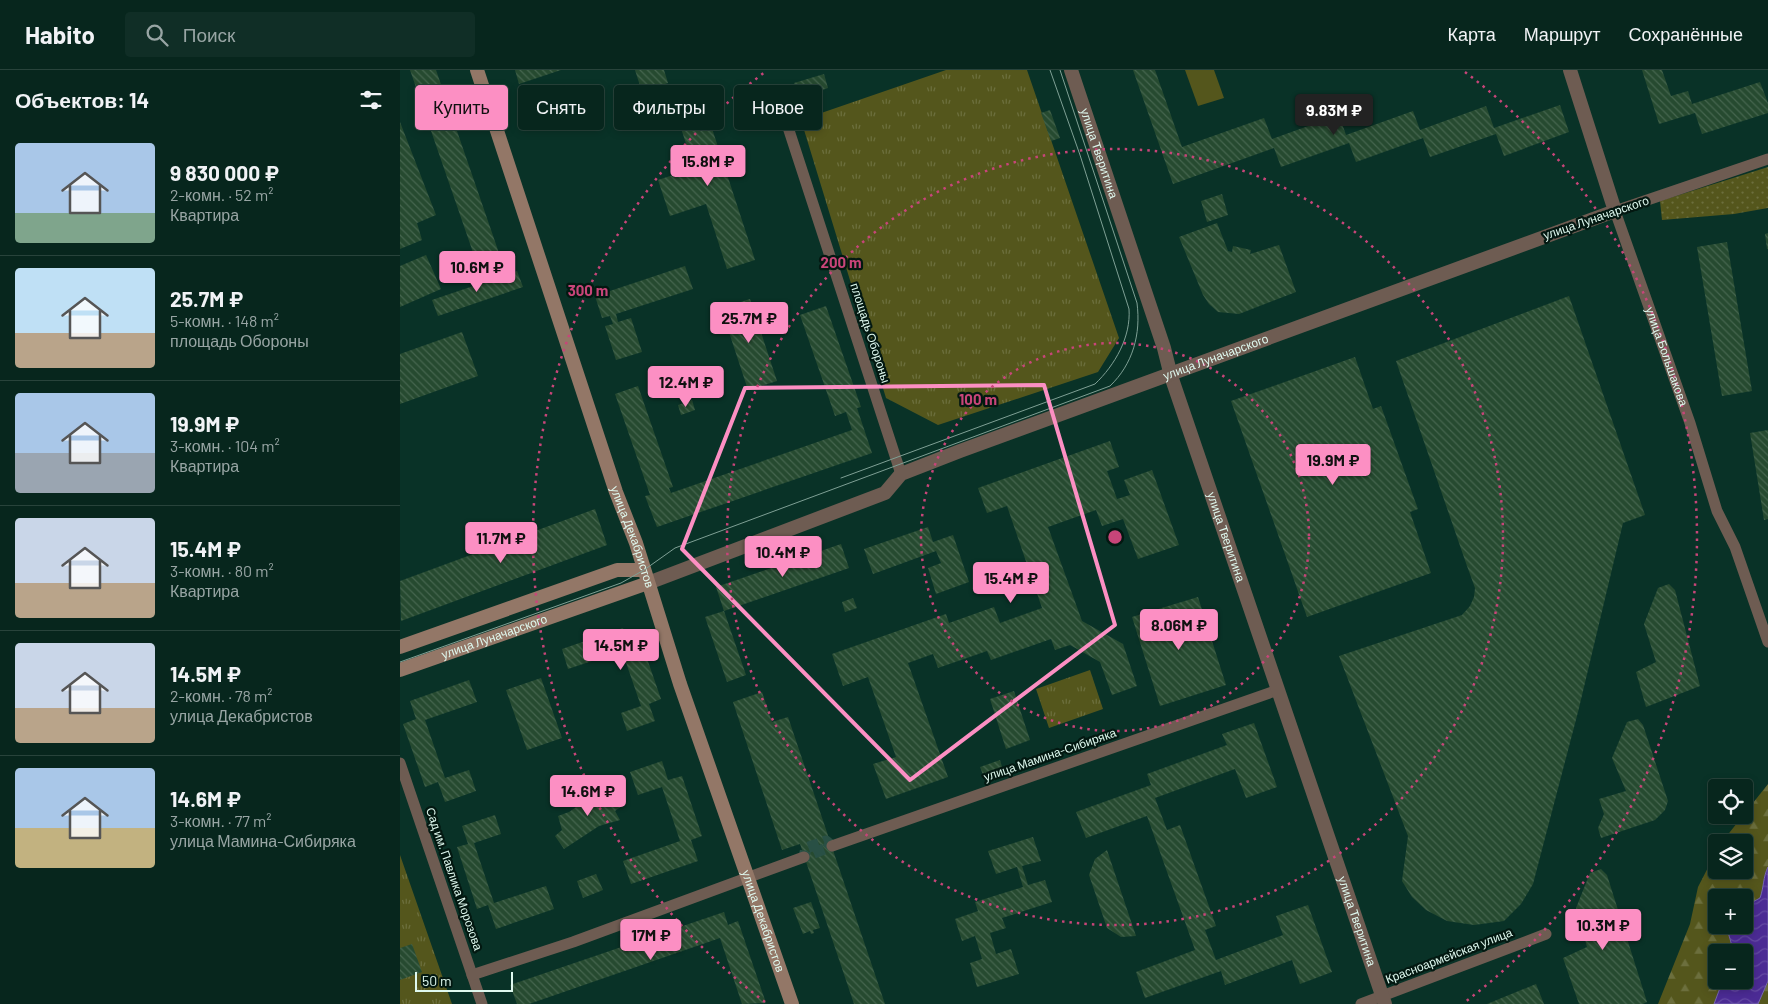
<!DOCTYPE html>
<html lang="ru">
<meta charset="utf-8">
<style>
:root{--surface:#07261d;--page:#102e26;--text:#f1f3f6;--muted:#98a5a4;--line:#28433b;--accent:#fc8fc3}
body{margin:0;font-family:Barlow,sans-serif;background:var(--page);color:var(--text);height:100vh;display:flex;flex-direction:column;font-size:19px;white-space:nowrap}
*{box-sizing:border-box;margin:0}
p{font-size:16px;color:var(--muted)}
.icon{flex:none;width:28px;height:28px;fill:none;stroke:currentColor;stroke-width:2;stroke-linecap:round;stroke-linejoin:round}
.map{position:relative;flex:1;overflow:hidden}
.side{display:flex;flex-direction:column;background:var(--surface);width:400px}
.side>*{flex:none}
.hud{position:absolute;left:15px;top:15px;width:475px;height:45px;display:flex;gap:10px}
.controls{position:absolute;left:1308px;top:709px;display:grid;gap:10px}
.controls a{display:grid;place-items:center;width:45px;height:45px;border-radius:5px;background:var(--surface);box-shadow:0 2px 8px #0003,0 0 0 1px var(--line);font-size:25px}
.scale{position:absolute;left:15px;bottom:12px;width:98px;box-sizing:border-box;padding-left:5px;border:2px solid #dff9ef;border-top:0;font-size:14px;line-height:18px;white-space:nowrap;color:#dff9ef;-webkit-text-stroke:4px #031811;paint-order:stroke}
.price{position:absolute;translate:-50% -42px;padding:0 11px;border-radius:5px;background:var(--accent);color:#111;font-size:16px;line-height:32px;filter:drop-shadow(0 1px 2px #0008)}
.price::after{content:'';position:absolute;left:50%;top:30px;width:15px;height:11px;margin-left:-8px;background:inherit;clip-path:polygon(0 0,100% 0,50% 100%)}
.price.current{background:#222;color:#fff}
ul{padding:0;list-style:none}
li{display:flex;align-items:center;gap:15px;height:125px;padding:0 15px}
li+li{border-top:1px solid var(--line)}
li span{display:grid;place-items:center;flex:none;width:140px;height:100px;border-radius:5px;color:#555}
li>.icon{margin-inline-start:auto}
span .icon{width:60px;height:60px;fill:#fffc;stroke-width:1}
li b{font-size:21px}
h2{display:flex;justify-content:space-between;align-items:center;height:60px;padding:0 15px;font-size:21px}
.chip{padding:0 18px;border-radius:5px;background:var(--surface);box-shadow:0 2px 8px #0003,0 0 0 1px var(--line);font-size:18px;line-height:45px}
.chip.current{background:var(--accent);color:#111}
header{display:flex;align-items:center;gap:30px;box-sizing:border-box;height:70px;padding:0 25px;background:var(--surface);border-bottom:1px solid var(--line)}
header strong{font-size:24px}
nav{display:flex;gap:28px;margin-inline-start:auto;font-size:18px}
.search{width:350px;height:45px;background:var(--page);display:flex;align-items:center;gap:12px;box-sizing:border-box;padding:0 18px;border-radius:5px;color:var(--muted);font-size:19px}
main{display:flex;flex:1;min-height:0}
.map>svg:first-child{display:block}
.grass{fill:url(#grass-dots)}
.forest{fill:url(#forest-firs)}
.park{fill:url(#park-tufts)}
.pitch{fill:#54561c}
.water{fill:url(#water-waves);stroke:#7769af}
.building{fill:url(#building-back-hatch)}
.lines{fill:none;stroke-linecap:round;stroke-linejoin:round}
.minor-tunnel{stroke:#295045;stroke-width:11;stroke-dasharray:11 5.5;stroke-linecap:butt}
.minor{stroke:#6e5c52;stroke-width:11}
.tertiary{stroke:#6e5c52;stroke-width:14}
.secondary{stroke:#937767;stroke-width:14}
.tram{stroke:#7fa095;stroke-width:1}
.marked{fill:none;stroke:#fc8fc3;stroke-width:4;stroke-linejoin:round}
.ring{fill:none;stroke:#c84579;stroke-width:2.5;stroke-dasharray:2.5 5}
.labels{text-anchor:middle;stroke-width:4.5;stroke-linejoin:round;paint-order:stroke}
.street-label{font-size:12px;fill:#dff9ef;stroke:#031811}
.centre{fill:#c84579;stroke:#031811;stroke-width:2.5}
.ring-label{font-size:15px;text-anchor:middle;font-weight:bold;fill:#c84579;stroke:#031811;stroke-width:4.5;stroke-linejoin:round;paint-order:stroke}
</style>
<header>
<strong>Habito</strong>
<div class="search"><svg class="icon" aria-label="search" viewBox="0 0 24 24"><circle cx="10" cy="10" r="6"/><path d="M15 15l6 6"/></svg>Поиск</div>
<nav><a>Карта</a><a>Маршрут</a><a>Сохранённые</a></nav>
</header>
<main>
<section class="side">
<h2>Объектов: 14<svg class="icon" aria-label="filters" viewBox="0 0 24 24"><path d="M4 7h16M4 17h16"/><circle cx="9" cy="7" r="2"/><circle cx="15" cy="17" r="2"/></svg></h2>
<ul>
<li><span style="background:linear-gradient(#a9c7e8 70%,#7fa58c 0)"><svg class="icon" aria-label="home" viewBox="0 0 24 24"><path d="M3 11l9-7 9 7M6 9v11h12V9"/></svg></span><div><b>9 830 000 ₽</b><p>2-комн. · 52 m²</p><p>Квартира</p></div></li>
<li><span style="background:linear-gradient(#bfe0f5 65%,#b9a48a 0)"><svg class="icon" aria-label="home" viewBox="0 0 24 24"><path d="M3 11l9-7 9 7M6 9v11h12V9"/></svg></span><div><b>25.7M ₽</b><p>5-комн. · 148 m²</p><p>площадь Обороны</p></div></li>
<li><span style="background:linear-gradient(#a9c7e8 60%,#9aa5b1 0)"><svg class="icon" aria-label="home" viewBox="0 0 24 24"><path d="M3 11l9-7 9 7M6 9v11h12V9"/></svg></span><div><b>19.9M ₽</b><p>3-комн. · 104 m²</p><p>Квартира</p></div></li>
<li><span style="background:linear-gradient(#c9d6e8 65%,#b9a48a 0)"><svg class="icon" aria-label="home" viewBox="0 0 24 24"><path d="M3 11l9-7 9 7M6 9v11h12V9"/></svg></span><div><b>15.4M ₽</b><p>3-комн. · 80 m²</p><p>Квартира</p></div></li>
<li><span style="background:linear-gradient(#c9d6e8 65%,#b9a48a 0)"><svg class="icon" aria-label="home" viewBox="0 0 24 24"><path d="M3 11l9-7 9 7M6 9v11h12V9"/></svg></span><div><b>14.5M ₽</b><p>2-комн. · 78 m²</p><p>улица Декабристов</p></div></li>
<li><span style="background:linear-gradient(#a9c7e8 60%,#c2b280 0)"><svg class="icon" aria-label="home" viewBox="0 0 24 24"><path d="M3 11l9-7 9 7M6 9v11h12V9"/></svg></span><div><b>14.6M ₽</b><p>3-комн. · 77 m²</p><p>улица Мамина-Сибиряка</p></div></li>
</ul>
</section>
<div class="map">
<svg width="1368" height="934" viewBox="0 0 1368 934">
<defs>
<pattern id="grass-dots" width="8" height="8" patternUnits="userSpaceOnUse" patternTransform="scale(1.25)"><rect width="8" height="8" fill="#54561c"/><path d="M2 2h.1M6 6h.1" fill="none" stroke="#6c6f3d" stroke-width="1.8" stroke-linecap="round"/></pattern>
<pattern id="forest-firs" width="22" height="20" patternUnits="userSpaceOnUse" patternTransform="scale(1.25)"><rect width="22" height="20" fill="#54561c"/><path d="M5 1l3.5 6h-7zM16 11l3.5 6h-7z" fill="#6c6f3d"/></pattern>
<pattern id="park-tufts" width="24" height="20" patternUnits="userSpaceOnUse" patternTransform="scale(1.25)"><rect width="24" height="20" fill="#54561c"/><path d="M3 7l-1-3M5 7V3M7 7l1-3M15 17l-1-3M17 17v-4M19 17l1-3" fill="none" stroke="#6c6f3d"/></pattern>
<pattern id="water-waves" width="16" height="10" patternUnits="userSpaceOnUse" patternTransform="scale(1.25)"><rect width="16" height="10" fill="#4b2b94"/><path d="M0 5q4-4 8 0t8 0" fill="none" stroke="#644aa3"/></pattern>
<pattern id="building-back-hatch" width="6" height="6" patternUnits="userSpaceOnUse" patternTransform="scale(1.25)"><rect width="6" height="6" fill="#264a30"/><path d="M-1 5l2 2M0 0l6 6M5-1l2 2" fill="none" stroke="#45654e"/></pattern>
</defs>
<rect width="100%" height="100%" fill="#093227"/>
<path class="grass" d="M1368,97V138L1334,144L1262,150L1260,131Z"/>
<path class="forest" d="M1368,714V797C1363,807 1364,817 1360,828L1349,834L1347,849H1344V828H1316V855H1332L1328,862L1332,876L1331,882H1316V910H1323L1314,934H1258L1290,854L1298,817L1316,782V800H1344V772H1322Z
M1368,911V934H1358Z"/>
<path class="park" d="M546,0H627L719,268L698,302L538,355L486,328L401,50Z
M690,600L703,639L649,658L636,619Z
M0,785L45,914L52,934H0Z"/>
<path class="pitch" d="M785,0H814L824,28L798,36Z"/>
<path class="water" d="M1368,797V911L1358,934H1314L1323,910H1344V882H1331L1332,876L1328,862L1332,855H1344L1349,834L1360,828C1364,817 1363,807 1368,797Z"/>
<path class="building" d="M10,0H36L100,186L77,194Z
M115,0H161L119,14Z
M235,0H264L268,13L242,22Z
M733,0H755L782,77L864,48L872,69L939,45L946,65L1013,41L1020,60L1086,36L1094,58L1160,35L1169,62L1104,86L1096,64L1030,87L1023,68L956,92L949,73L881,97L874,78L773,114Z
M1242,0H1262L1271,26L1288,21L1292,34L1360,12L1368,33V43L1302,64L1295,43L1259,54Z
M424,4L428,18L399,28L394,13Z
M303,31L355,190L327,199L306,134L270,146L258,110L294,98L275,40Z
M650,40L660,68L651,71L641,43Z
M0,52L36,145L17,153L22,170L0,179Z
M822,124L828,145L807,152L801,131Z
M817,153L828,181L832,182L833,176L851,180L850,184L879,175L896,222L839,244L818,242L809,234L803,225L779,167Z
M1368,163V179H1367L1365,164Z
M1327,172L1352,321L1322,326L1297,177Z
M26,185L41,219L0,237V196Z
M285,196L293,219L216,244L218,252L231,248L242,282L216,290L205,256L213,254L210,246L202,248L195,226Z
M117,201L123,217L38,246L32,230Z
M1169,226L1245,445L1223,453L1178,642L1133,814L1121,834L1104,851L1074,855L1047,851L1026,840L1012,827L1002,811L1008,766L939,586L1062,545L1070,536L1074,527L1075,518L1067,496L996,291Z
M350,229L377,311L348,320L321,238Z
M426,236L461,337L457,338L472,383L257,457L245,426L250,425L215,324L238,316L273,417L269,418L271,423L452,360L446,342L435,346L400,245Z
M62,262L78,306L0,334V284Z
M955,287L973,339L981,336L1015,431L1018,439L1010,442L1031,503L907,547L831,331Z
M292,330L295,340L281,345L278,335Z
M1368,360V449L1364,450L1350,363Z
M710,371L719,397L707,401L717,429L730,425L724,410L752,400L779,475L738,489L723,449L702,456L696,440L648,457L682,551L723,574L737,616L712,625L700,592L670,575L655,580L651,569L591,590L587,581L538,598L533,584L508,593L548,707L486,729L473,694L496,687L468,607L443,616L432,584L546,544L549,553L594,537L600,553L642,538L607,436L587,443L578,418Z
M195,439L207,475L1,551L0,511Z
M528,457L533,472L553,465L569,512L536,524L528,498L541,493L536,481L473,504L464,479Z
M441,474L449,498L324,541L316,517Z
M1269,514L1275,520L1300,616L1246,637L1236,602L1256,592L1244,554L1258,518Z
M798,527L826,615L760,636L732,547Z
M453,528L457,538L445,542L442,532Z
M324,541L346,605L327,612L305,547Z
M223,558L230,579L242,574L261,629L249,634L255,651L227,661L221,643L241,636L222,581L168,599L162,579Z
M141,608L162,668L127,680L106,620Z
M69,610L77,632L25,650L45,708L69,700L76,721L45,732L38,712L25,717L3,654L16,649L10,631Z
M614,621L630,670L606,679L590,629Z
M362,622L372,652L388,647L485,934H454L400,774L382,780L333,632Z
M1238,649L1243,655L1268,731L1265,740L1255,750L1201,768L1198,758L1204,744L1199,729L1226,721L1212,688L1227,652Z
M854,653L877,717L846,728L835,699L755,728L767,760L780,755L816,856L805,860L816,890L883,865L876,846L908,835L932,902L900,914L892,890L825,915L821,901L745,928L736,902L795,880L747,746L686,768L676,742L751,715L747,704L827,675L822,664Z
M600,690L604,704L585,710L580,697Z
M262,691L268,710L282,706L302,766L291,770L298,791L231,814L223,791L280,771L262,717L238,725L230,702Z
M208,715L222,736L215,741L220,750L199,756L164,779L155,766L162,760L158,746L169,742Z
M95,745L101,764L74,773L94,833L146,816L154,839L96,859L88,835L77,839L57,777L68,774L62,756Z
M633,767L641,791L622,796L628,815L645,810L652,832L602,848L606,858L590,863L596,884L611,879L619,904L577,917L570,893L582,889L575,866L562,871L555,849L578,841L575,832L623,817L617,797L596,804L588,781Z
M707,780L736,866L721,867L707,858L689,805L695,789Z
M1201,799L1207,805L1247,932L1243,934H1179L1163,888L1187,877L1176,838L1190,803Z
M196,804L203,820L183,828L177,811Z
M411,832L420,858L413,860L414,863L411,864L410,861L403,864L393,838Z
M324,842L328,855L338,851L366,933L342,934L320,868L129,934H117L110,915Z
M12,874L22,902L0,910V878Z
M1136,914L1144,934H1087Z"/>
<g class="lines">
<path class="minor-tunnel" d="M426,771L432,776L404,787L406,778Z"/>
<g class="minor">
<path d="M384,45L501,404"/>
<path id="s1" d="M1368,89L1215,141L1290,353L1317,441L1335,477L1368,572"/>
<path d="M0,693L82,934"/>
<path d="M432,776L878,620"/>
<path d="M72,905L173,872L404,787"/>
<path d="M961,934L1146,864"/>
</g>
<g class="tertiary">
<path id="s2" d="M671,0L764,278L771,306L985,934"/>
<path id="s3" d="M248,513L485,423L501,404L560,381L1215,141L1170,0"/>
</g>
<g class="secondary">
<path id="s4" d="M77,0L216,422L236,473L280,614L392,934"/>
<path d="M0,577L217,500H244"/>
<path id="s5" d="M0,600L248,513"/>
</g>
<path class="tram" d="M441,408L695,314C715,295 731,267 729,239L680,85L650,0
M0,592L221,513L244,500L275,478L710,316C733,294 741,264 737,233L660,0"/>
</g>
<path class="marked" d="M644,315L715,555L510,710L282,479L345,318Z"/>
<g class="ring">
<circle cx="715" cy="467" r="194"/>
<circle cx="715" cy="467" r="388"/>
<path d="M365 932A582 582 0 0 1 365 2M1065 2A582 582 0 0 1 1065 932"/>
</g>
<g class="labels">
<g class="street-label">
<text dy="4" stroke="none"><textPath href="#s2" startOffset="88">улица Тверитина</textPath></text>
<text transform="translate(1196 148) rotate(-19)" y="4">улица Луначарского</text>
<text transform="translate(470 263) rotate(72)" y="4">площадь Обороны</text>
<text dy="4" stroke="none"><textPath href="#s1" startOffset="316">улица Большакова</textPath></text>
<text dy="4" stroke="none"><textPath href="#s3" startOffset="614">улица Луначарского</textPath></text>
<text dy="4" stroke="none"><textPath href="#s4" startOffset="492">улица Декабристов</textPath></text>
<text dy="4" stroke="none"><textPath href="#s2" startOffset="492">улица Тверитина</textPath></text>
<text dy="4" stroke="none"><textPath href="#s5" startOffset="100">улица Луначарского</textPath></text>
<text transform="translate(650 685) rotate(-19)" y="4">улица Мамина-Сибиряка</text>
<text transform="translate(54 809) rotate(71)" y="4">Сад им. Павлика Морозова</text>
<text dy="4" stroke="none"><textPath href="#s4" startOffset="898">улица Декабристов</textPath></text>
<text dy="4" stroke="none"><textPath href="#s2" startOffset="898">улица Тверитина</textPath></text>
<text transform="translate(1049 886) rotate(-21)" y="4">Красноармейская улица</text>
</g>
</g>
<circle cx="715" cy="467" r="8" class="centre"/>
<g class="ring-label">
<text x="441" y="198">200 m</text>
<text x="188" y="226">300 m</text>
<text x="578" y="335">100 m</text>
</g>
</svg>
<div class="controls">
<a><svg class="icon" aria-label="locate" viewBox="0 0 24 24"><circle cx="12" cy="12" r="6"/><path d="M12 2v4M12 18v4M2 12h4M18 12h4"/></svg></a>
<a><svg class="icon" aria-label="layers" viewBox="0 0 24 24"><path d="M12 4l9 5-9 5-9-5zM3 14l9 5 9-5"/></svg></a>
<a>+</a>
<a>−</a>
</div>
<div class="scale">50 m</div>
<b class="price current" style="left:934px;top:66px">9.83M ₽</b>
<b class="price" style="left:308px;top:117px">15.8M ₽</b>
<b class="price" style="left:77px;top:223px">10.6M ₽</b>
<b class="price" style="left:349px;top:274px">25.7M ₽</b>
<b class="price" style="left:286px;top:338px">12.4M ₽</b>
<b class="price" style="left:933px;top:416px">19.9M ₽</b>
<b class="price" style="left:101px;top:494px">11.7M ₽</b>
<b class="price" style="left:383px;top:508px">10.4M ₽</b>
<b class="price" style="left:611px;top:534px">15.4M ₽</b>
<b class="price" style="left:779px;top:581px">8.06M ₽</b>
<b class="price" style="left:221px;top:601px">14.5M ₽</b>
<b class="price" style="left:188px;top:747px">14.6M ₽</b>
<b class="price" style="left:1203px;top:881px">10.3M ₽</b>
<b class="price" style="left:251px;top:891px">17M ₽</b>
<div class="hud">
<a class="chip current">Купить</a>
<a class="chip">Снять</a>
<a class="chip">Фильтры</a>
<a class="chip">Новое</a>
</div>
</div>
</main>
